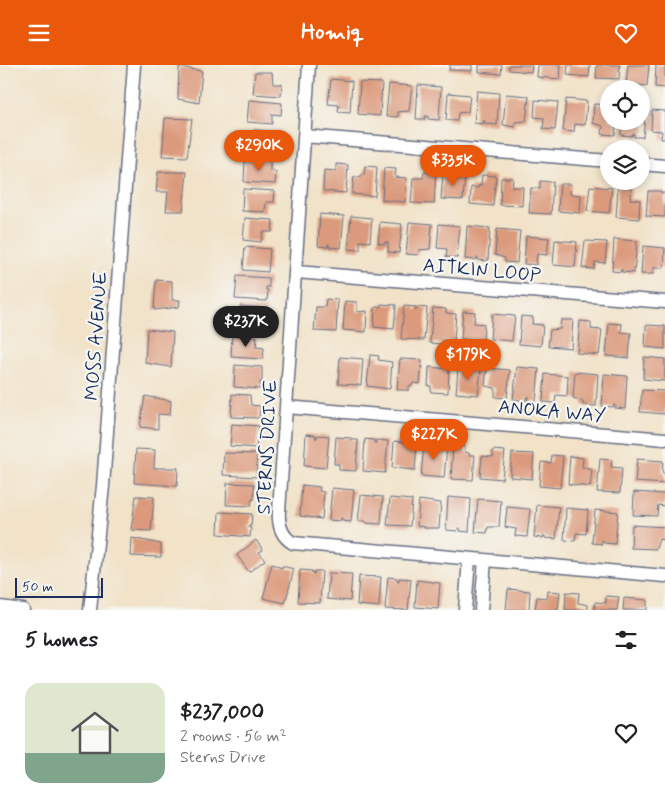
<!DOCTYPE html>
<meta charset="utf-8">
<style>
:root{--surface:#fff;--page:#f6f6f6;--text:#202124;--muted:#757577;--line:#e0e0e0;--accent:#ea580c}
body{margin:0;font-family:Mynerve,sans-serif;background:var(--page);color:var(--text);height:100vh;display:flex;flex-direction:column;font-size:19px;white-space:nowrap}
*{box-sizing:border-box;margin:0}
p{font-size:16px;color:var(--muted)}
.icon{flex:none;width:28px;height:28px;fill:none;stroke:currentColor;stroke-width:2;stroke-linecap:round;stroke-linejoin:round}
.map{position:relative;height:545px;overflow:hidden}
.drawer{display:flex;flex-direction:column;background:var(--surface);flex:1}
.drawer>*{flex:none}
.tools{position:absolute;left:600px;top:15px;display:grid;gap:10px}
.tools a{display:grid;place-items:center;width:50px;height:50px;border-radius:50%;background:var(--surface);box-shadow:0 2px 8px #0003;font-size:25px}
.scale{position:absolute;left:15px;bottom:12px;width:88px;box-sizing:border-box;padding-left:5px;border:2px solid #1b2f5e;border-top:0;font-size:14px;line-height:18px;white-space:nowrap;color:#1b2f5e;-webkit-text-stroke:4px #f6f6f2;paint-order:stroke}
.price{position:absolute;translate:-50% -42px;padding:0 11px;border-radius:18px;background:var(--accent);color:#fff;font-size:16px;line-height:32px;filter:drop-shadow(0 1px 2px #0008)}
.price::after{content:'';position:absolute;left:50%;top:30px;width:15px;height:11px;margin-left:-8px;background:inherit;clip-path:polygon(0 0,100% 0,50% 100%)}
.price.on{background:#222;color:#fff}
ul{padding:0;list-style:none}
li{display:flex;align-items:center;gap:15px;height:125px;padding:0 25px}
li+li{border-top:1px solid var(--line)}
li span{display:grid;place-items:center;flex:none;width:140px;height:100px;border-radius:15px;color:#555}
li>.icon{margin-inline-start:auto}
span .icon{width:60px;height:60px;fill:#fffc;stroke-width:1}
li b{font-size:21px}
h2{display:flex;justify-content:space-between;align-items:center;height:60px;padding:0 25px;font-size:21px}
header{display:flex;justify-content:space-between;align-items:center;height:65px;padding:0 25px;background:var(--accent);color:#fff;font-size:22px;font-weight:700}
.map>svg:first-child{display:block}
.building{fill:#db9a7b}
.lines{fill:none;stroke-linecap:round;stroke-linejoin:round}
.minor-casing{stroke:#666e83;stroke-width:15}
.minor{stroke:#fff;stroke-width:12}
.labels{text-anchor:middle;stroke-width:4.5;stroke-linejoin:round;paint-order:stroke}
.street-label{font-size:19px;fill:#1b2f5e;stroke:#f6f6f2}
</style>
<header><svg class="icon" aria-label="menu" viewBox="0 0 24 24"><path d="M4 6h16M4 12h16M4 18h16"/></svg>Homiq<svg class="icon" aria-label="heart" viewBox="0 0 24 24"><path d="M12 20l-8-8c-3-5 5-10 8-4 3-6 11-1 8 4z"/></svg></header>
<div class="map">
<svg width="665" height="545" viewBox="0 0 665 545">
<rect width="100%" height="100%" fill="#f6f6f2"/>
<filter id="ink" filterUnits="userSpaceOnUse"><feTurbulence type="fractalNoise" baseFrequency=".02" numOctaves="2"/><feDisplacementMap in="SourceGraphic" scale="10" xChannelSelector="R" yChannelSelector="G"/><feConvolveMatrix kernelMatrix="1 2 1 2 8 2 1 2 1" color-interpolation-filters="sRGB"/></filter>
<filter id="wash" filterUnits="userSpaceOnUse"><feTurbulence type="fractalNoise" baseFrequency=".0096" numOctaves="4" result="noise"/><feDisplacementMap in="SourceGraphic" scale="20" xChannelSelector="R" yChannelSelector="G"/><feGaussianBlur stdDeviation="1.12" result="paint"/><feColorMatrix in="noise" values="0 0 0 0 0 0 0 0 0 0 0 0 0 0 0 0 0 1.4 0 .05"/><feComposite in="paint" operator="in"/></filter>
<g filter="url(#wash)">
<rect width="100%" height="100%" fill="#f1e2c8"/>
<g id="blocks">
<path class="building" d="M450,0H472V6L449,5Z
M479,0H502L501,9L479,7Z
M509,0H532L531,7L509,5Z
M538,0H561L560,14L537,12Z
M568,0H590L589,12L567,10Z
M597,0H620L619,14L596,13Z
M628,0H649L647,21L626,19Z
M656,0H665V23L655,22Z
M179,2L202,6L199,38L178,34Z
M255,7H272L273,19H282L281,31L253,29Z
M331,14L352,16L350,48L338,47L339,40L328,39Z
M360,17L382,18L380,51L358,49Z
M389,19L412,21L409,46L398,47V52L386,51Z
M418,20L441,22L439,55L428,54V51H425V54H416Z
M477,26L499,28L497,60L485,59V56H483V59L474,58Z
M448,28L470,30L468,47L458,48L457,56L446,55Z
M506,29L529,31L526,56L515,57V62L503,60Z
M566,34L587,36L585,60L575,59L574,67L563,66Z
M249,35L282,38L281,50L272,49V59L247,57Z
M535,35L558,37L555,65L543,64L544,53L534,52Z
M594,39L609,40V56H616L615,70L602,69L603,61L593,58Z
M641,40H646L643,72H634V69H632V71L621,70L622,56H641Z
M652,45L665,46V74H661L662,66L651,65Z
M165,53L192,54L187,92L162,91Z
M254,65L278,67V80H277V89L252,88Z
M245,94L270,96V106L276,107L275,119L244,117Z
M336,99L348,100L346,128L323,126L324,105L336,106Z
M365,101L377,102L375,131L352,129L354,112H361V110H364Z
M384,103L396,104L395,112L407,113L405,137L382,135Z
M158,107H187L183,146H166L168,127H156Z
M424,107H436L434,139L411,138L413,113H423Z
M443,109L465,111L463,135L441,134Z
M482,110L496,111L493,141L470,139L471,122L478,123L479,120L481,121Z
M501,113H513L512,122H523L522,141L500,140Z
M540,116L553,117L551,149L529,148L531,123L540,124Z
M560,119H571L570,129L581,130L580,148L558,146Z
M590,121L612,123L609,148L587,146Z
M618,122L631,123L630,134L640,135L639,154L616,152Z
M243,124L275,126L274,137H266L265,147L242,146Z
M648,126H661V128H665V152L646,151Z
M320,149L344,151L341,183L329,182V179H328V182L318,181Z
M351,151L372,153L370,177L360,176V185L348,184Z
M245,153L273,155L272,167H263L261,177L243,175Z
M380,157L402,159L399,188L388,187V177H385V179L378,178Z
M409,157L432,159L430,184L419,185L418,190L406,189Z
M439,159L460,161L457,193L446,192L447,184L437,183Z
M467,161L490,163L488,196L478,195V192H477L476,195L465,194Z
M497,164L520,166L517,198L505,197V193L495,190Z
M526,171L549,173L547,190L537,189L536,200L524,199Z
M614,174L637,176L634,208L622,207V205L621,204V207L612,206Z
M555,175L577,177L575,202L553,200Z
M585,176L607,177L605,198L595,197L594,204L582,203Z
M643,181L665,183L664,203H653V209H641Z
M245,182L270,184L268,207L243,205Z
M237,211L269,213V222H266V225H268L267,236L235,234Z
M156,215L172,216V235H180L179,242L154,245Z
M326,234L338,235L336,267L314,266L316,242H325Z
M345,236L357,237V247L367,246L366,267L343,265Z
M381,239L396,240L394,264L374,262L375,242H381Z
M240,241L266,243V253L264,266L238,264Z
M404,241L416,242L415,245H417L418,242L427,243L424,275L401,274Z
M433,243L446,244V248L456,249L454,276L443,275V279L430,278Z
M463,246L475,247L474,258L484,259L483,276L461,274Z
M492,249L515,251L512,276L490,274Z
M521,251L533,252L532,259L543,260L541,281L519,279Z
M561,255H573L571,283L548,281L550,265L560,264Z
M580,256L591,257V264L602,265L599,290L577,288Z
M609,258L622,259L621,267L631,268L629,293L606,291Z
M646,260L665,261V284L645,282Z
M147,264L173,267L171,302L145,298Z
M232,271L257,272L256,282L264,283L263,294L231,292Z
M370,290L379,291L378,295L392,297L390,324L367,321Z
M340,292L363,294L361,320L338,319Z
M644,292L665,294V316L643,314Z
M400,294L422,295L420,319L413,318L412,321H409V325H397Z
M235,300L262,302V317H260V324L234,322Z
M429,302L449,304L448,328L431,327V321H428Z
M517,302L539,304L536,336H528V332H526V336L513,334Z
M458,303L481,305L478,330L456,328Z
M487,303L510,305L507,333L495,332V323L485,321Z
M575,307L598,309L596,341L583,340V336L573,333Z
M545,309L568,311L567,331L556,330L555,338L543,337Z
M604,309L627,311L625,344L615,343V340H614L613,342L602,341Z
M642,325L665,326V349L640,347Z
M232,329L250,330L251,340L260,341L259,353L231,352Z
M145,331L171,336L170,350L158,349V364L140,362Z
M232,359L259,361L256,383L230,381Z
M306,369L316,370L315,373H317L318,370L329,371L326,403L304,401Z
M336,372L351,373V375H358L356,406L339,405V399H334Z
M365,374L374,375V378H376V375L388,376L385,408L363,406Z
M394,376L417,379L415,405L392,403Z
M424,379L433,380V383H435V380L447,381L444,413L421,411Z
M453,381L465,382V387L469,388V390H475L473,415L451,414Z
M136,384L155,385L154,403H178L177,421L134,418Z
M493,385L505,386L502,414L480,412L482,391L493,392Z
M224,388L257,389L256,412L223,410Z
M512,388L534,389L532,414L510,412Z
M552,390L563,391L560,423L539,421L541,397L551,398Z
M570,391L583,393L582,402L592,405L590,422L568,419Z
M600,394L612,395L611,402L622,403L620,428L597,427Z
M637,394L663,396L662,408H665V419L635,417Z
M227,418L254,419V435L252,434L251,441L226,440Z
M302,420L320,422L319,426L324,427L322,454L300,451Z
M332,423L354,425L351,457L342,456V453H341L340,456L329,455Z
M634,427L665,429V441L658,440L657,451L633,450Z
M361,430L383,432L381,459L366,458V456H358Z
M136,431L154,432L151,466L131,465Z
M448,432L471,434L469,467L460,466V463H458L457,466L446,465Z
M390,433L412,435L410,461L387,460Z
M478,434L501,436L499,462H488L487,468L475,467Z
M419,435L441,438L439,463H424L425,462L417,461Z
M537,440L559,442L556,474L545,473V471H543V473L534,472Z
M507,442L530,444L527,472L515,471L516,464L505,462Z
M566,443L588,445L586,469L576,468L575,476L564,475Z
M595,445L618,447L615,479L604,478V476L602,475V479L592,478Z
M219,447L252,449L251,461H248V462L251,463L250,472L218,469Z
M632,460L665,462L664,475L659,474L656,484L631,483Z
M132,473L161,479V492L131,491Z
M256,475L263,485L259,487L265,495L249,507L237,490Z
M272,499L282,503V501L294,504L285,538L263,533Z
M300,505L312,506V508L314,509V506H322L320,538L298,537Z
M329,508L352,509L350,536L327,534Z
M359,511L381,512L379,542L357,540Z
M388,512L397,513V516H399V513L411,514L408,545L385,544Z
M417,515L440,518L438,544L415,542Z
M508,524L530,526L529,545H506Z
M548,526L560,527L558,545H535L537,532L547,533Z
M566,527L579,528L578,538L588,540V545H565Z
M606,531L619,532L617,545H594L595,537L606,538Z
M624,533L647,535V545H623Z"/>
</g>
</g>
<g filter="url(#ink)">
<use href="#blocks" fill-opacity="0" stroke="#666e83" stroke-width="1"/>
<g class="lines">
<g class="minor-casing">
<path id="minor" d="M309,0L279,446C278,459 281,471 293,478L665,511
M304,71L609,96
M641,99L665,101
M296,207L665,237
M286,342L665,374
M0,542L23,545
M90,545L103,421L134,0
M465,545L469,494
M481,545L485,495"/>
</g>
<use href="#minor" class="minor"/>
</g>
</g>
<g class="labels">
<g class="street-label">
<text transform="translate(482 204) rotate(5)" y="7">AITKIN LOOP</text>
<text transform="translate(95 271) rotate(-86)" y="7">MOSS AVENUE</text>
<text transform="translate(552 345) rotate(5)" y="7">ANOKA WAY</text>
<text transform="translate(266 382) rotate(-87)" y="7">STERNS DRIVE</text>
</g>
</g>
</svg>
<div class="tools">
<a><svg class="icon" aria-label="locate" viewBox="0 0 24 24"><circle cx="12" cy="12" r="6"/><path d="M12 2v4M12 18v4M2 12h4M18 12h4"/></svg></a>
<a><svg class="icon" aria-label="layers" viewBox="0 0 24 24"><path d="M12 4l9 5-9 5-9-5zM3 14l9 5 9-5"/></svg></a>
</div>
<div class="scale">50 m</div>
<b class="price" style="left:259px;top:107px">$290K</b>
<b class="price" style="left:453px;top:122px">$335K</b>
<b class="price on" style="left:246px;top:283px">$237K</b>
<b class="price" style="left:468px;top:316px">$179K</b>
<b class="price" style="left:434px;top:396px">$227K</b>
</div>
<section class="drawer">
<h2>5 homes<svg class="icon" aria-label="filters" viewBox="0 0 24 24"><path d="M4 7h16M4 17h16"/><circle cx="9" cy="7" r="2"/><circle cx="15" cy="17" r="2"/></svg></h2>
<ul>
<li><span style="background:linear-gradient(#dfe7d0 70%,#7fa58c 0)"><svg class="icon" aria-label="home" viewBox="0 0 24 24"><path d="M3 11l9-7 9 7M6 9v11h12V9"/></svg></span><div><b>$237,000</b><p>2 rooms · 56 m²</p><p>Sterns Drive</p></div><svg class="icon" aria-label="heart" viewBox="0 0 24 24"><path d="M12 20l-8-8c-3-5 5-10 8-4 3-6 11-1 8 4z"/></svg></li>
</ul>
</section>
